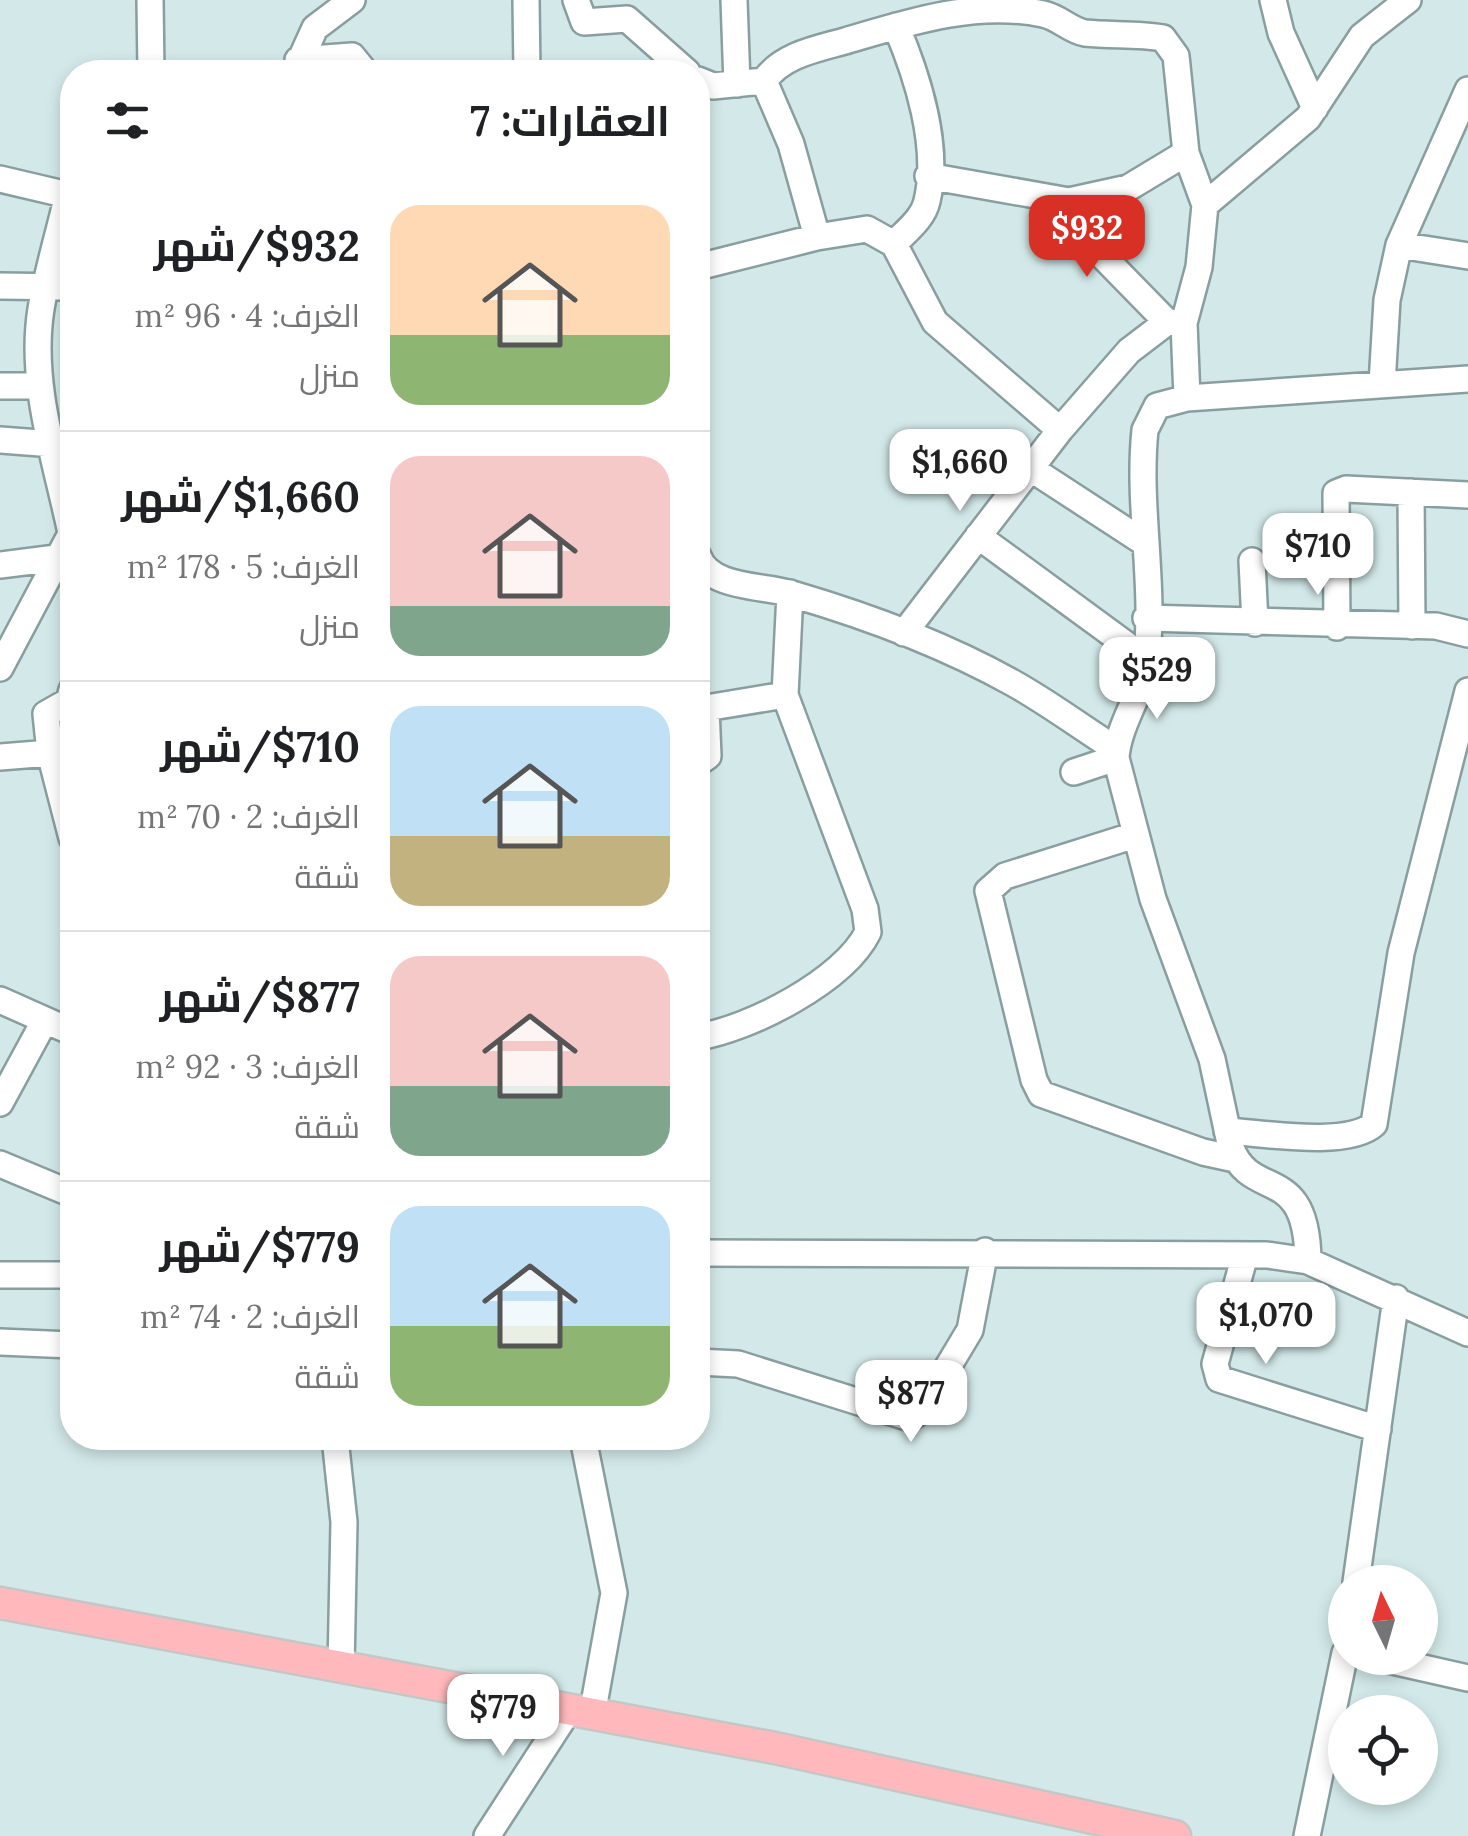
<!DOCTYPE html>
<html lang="ar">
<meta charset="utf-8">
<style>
:root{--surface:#fff;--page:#f2f2f2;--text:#202124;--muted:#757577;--line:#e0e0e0;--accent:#d93025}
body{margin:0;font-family:Lora,Cairo,serif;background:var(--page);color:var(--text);direction:rtl;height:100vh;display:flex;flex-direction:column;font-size:38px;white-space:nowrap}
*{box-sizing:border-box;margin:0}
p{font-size:32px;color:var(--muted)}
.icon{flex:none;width:55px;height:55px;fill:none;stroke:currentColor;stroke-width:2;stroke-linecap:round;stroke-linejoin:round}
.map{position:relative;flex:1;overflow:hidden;direction:ltr}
.details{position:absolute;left:60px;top:60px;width:650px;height:1390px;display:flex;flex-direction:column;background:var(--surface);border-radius:40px;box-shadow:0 5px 15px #0003;direction:rtl}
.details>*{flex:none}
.needle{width:65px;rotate:355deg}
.fabs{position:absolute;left:1328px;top:1565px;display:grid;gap:20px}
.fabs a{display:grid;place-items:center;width:110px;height:110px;border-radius:50%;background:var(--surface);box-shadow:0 5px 15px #0003;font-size:50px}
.price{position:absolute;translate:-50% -85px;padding:0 22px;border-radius:20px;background:#fff;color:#222;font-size:32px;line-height:65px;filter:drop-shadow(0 2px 5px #0008)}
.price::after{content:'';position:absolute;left:50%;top:60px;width:30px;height:22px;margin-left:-15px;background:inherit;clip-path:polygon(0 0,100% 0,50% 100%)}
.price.active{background:var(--accent);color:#fff}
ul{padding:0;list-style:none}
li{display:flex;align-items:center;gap:30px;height:250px;padding:0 40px}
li+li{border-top:2px solid var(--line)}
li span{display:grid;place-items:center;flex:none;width:280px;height:200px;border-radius:30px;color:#555}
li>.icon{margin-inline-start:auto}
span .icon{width:120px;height:120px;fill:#fffc;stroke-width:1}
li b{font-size:42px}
h2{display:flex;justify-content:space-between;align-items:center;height:120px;padding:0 40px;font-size:42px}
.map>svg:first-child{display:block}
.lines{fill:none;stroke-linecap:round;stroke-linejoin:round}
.minor-casing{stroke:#899e9f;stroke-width:30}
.major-casing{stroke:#c5c7c7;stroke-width:35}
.minor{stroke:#fff;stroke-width:25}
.major{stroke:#ffb9bd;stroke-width:30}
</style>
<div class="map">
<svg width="1468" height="1836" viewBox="0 0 1468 1836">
<rect width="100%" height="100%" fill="#d3e9e9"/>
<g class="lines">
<g class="minor-casing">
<path id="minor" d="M150,0L151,72
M526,0L527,72
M576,0L584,22L627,19L687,72
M734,0L737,84
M1273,0L1281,33L1315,108
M298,60L352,56L365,72
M295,72L315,28L352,0
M698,80L713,86L764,81L791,144L817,237L698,267
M764,81C782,55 816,49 845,41C909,22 976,0 1043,14C1059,17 1069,30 1085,33C1111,36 1137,33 1163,38L1176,56L1186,153L1205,205
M928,176L1069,201L1128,188L1186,153
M0,179L68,195
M1069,201L1080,233L1167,322
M817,237L867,229L894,244L935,322L1060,430L1129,351L1167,322L1184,323
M894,244C906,231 923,219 927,201C940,146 917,75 896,26
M1399,245L1468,256
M0,286L72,287
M1382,384L1387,300L1399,245L1468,90
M0,386H40
M1187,398L1184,323L1199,267L1205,205L1308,118L1362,36L1408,0
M0,440L53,444L72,440
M1030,468L1145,543
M1411,492L1412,626
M71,533C56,461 29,383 41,309C47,272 59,233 68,195L72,194
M978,536L1146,659
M698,556C709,589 764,585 792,594C867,616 945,645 1013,683C1049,703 1082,728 1117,750
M1252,561L1255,623
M0,565L56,558
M1146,618L1436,626L1468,634
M1337,627L1336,493L1346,489L1468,495
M904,633L1060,430
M0,668L72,532
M50,753L72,838
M0,757L50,753L46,714L69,701L72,690
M698,763L708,756L706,708L785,695
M1074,772L1116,758
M1135,835L1005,876L988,891L1034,1080L1041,1094L1203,1152L1235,1159
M0,1000L72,1032
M698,1037C749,1029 844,981 868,932L865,909L785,695L790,593
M0,1103L45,1020
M1227,1131C1262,1133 1348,1148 1374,1124L1401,953L1468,691
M0,1164L72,1194
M698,1253L1267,1255L1308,1261L1468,1333
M1245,1255L1215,1364L1219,1379L1378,1429
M1308,1261C1307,1162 1252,1202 1231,1148L1212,1059L1153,899L1116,758C1118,725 1141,697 1146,663C1156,587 1137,507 1145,430L1157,406L1187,398L1468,379
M0,1275H72
M0,1342L72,1345
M698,1362L738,1364L910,1418L922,1410L970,1330L985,1251
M335,1438L344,1522L341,1667
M583,1438L614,1593L592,1715
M1356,1582L1396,1298
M1379,1658L1468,1678
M487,1836L568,1711
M1307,1836L1345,1653"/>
</g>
<g class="major-casing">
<path id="major" d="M0,1603L775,1748L1175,1836"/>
</g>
<use href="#minor" class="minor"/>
<use href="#major" class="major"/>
</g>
</svg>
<div class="fabs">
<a><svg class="needle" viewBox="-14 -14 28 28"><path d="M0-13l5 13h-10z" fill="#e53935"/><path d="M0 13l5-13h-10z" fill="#757577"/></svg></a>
<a><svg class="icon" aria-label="locate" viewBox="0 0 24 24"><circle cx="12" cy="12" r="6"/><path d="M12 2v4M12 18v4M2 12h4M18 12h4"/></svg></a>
</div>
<b class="price active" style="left:1087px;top:280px">$932</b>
<b class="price" style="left:960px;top:514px">$1,660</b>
<b class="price" style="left:1318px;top:598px">$710</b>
<b class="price" style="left:1157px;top:722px">$529</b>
<b class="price" style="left:1266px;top:1367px">$1,070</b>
<b class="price" style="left:911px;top:1445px">$877</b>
<b class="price" style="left:503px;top:1759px">$779</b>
<section class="details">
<h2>العقارات: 7<svg class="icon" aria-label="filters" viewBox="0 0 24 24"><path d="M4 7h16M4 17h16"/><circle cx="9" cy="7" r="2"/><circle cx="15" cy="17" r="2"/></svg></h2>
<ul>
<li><span style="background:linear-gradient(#ffd9b3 65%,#8fb573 0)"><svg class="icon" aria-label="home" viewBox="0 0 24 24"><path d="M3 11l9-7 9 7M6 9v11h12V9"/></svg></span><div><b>$932/شهر</b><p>الغرف: 4 · 96 m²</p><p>منزل</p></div></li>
<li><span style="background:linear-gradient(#f6c9c9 75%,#7fa58c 0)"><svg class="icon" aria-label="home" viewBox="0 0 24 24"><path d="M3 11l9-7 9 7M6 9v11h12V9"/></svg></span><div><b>$1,660/شهر</b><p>الغرف: 5 · 178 m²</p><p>منزل</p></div></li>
<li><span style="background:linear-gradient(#bfe0f5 65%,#c2b280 0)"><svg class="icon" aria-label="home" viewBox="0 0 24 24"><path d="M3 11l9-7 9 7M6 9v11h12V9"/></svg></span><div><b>$710/شهر</b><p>الغرف: 2 · 70 m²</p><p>شقة</p></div></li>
<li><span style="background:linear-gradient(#f6c9c9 65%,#7fa58c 0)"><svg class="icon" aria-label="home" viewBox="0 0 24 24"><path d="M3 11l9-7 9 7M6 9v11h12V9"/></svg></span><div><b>$877/شهر</b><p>الغرف: 3 · 92 m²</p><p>شقة</p></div></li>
<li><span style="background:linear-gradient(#bfe0f5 60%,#8fb573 0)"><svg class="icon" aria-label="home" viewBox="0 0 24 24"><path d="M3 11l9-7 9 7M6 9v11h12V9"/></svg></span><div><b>$779/شهر</b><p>الغرف: 2 · 74 m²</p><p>شقة</p></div></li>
</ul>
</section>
</div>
